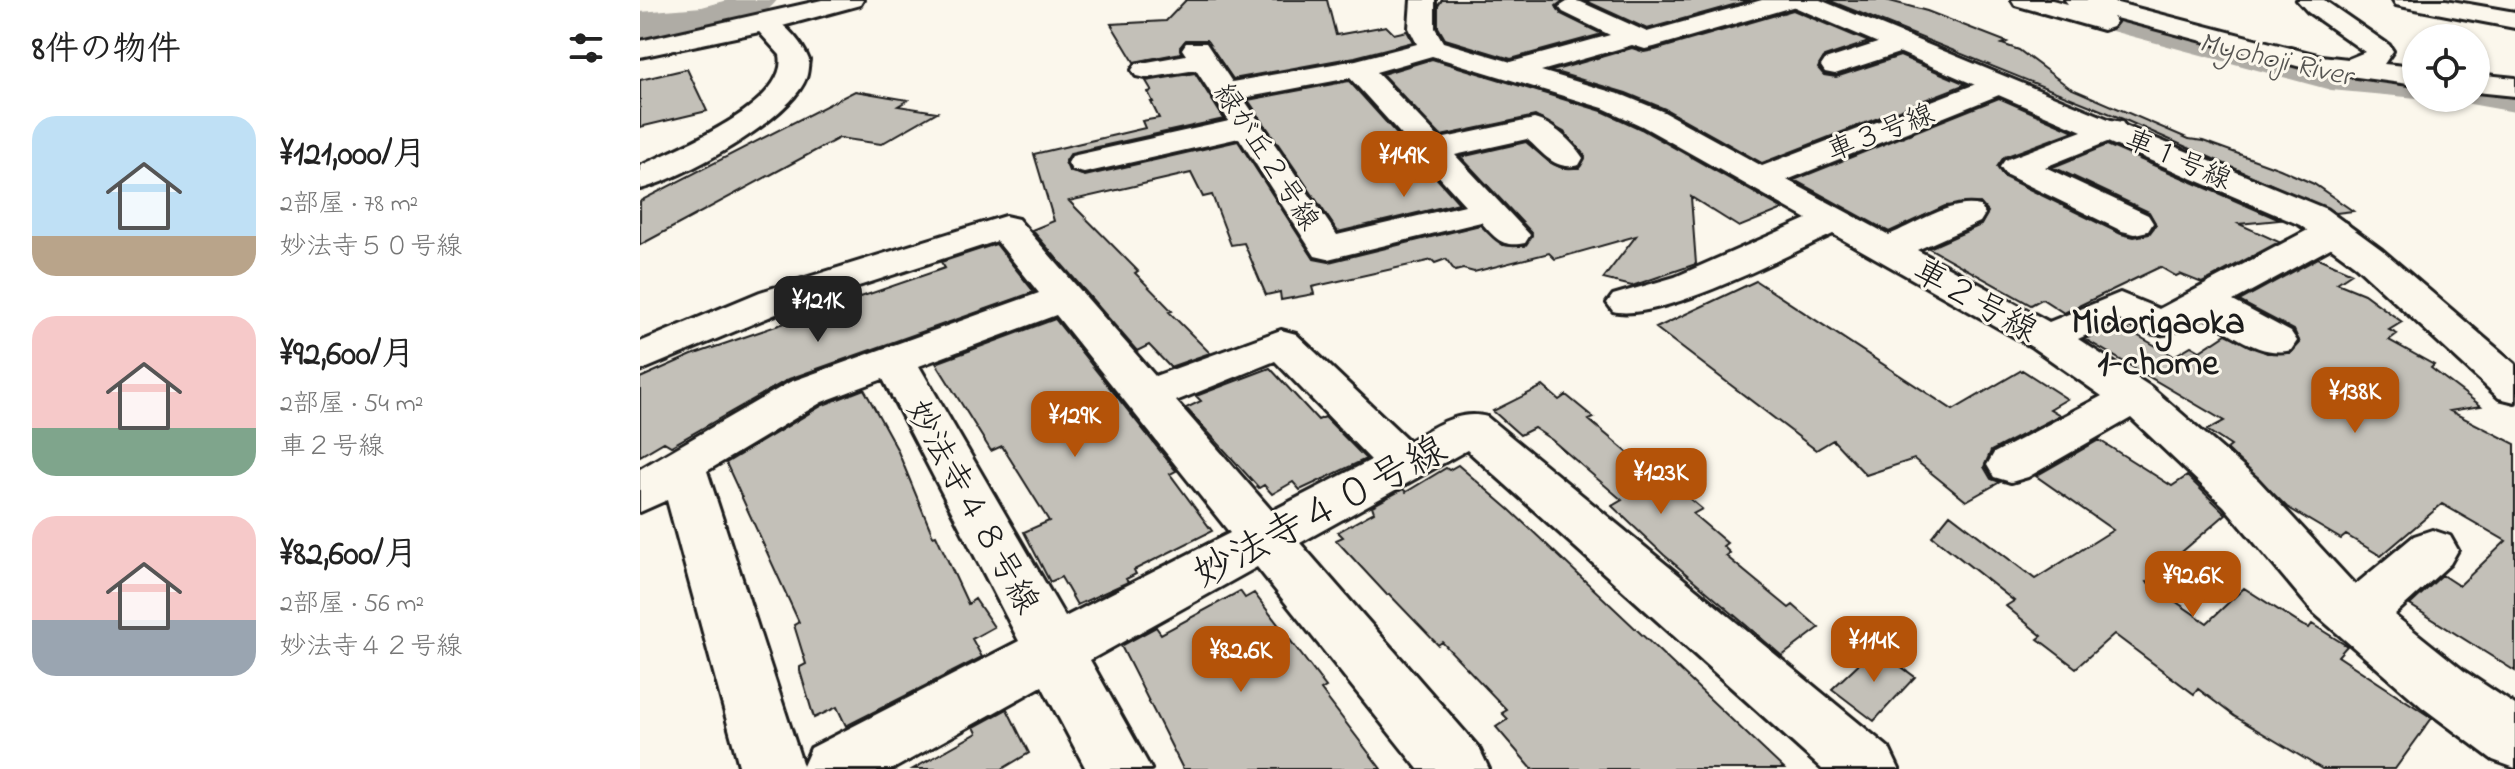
<!DOCTYPE html>
<html lang="ja">
<meta charset="utf-8">
<style>
:root{--surface:#fff;--page:#f6f6f6;--text:#222;--muted:#767676;--accent:#b45309}
body{margin:0;font-family:"Indie Flower","Klee One",sans-serif;background:var(--page);color:var(--text);height:100vh;display:flex;flex-direction:column;font-size:30px;white-space:nowrap}
*{box-sizing:border-box;margin:0}
p{font-size:26px;color:var(--muted)}
.icon{flex:none;width:44px;height:44px;fill:none;stroke:currentColor;stroke-width:2;stroke-linecap:round;stroke-linejoin:round}
.map{position:relative;flex:1;overflow:hidden}
.details{display:flex;flex-direction:column;background:var(--surface);width:640px}
.details>*{flex:none}
.controls{position:absolute;left:1762px;top:24px;display:grid;gap:16px}
.controls a{display:grid;place-items:center;width:88px;height:88px;border-radius:50%;background:var(--surface);box-shadow:0 2px 6px #0004;font-size:40px}
.price{position:absolute;translate:-50% -68px;padding:0 18px;border-radius:16px;background:var(--accent);color:#fff;font-size:26px;line-height:52px;filter:drop-shadow(0 2px 4px #0008)}
.price::after{content:'';position:absolute;left:50%;top:48px;width:24px;height:18px;margin-left:-12px;background:inherit;clip-path:polygon(0 0,100% 0,50% 100%)}
.price.on{background:#222;color:#fff}
ul{padding:0;list-style:none}
li{display:flex;align-items:center;gap:24px;height:200px;padding:0 32px}
li span{display:grid;place-items:center;flex:none;width:224px;height:160px;border-radius:24px;color:#555}
li>.icon{margin-inline-start:auto}
span .icon{width:96px;height:96px;fill:#fffc;stroke-width:1}
li b{font-size:34px}
h2{display:flex;justify-content:space-between;align-items:center;height:96px;padding:0 32px;font-size:34px}
main{display:flex;flex:1;min-height:0}
.map>svg:first-child{display:block}
.lines{fill:none;stroke-linecap:round;stroke-linejoin:round}
.river{fill:#afaca5;fill-rule:evenodd}
.building{fill:#c3c0b8;stroke:#1c1c1c;stroke-width:2}
.street-casing{stroke:#1c1c1c;stroke-width:6}
.secondary-casing{stroke:#1c1c1c;stroke-width:6}
.primary-casing{stroke:#1c1c1c;stroke-width:6}
.street{fill:#fbf7ec;fill-rule:evenodd}
.secondary{fill:#fbf7ec;fill-rule:evenodd}
.primary{fill:#fbf7ec;fill-rule:evenodd}
.labels{text-anchor:middle;stroke-width:6;stroke-linejoin:round;paint-order:stroke}
.far-street-label{font-size:28px;fill:#1c1c1c;stroke:#fbf7ec}
.far-water-label{font-size:30px;font-style:italic;fill:#575653;stroke:#fbf7ec}
.street-label{font-size:34px;fill:#1c1c1c;stroke:#fbf7ec}
.neighbourhood-label{font-size:36px;font-weight:bold;fill:#1c1c1c;stroke:#fbf7ec}
.near-street-label{font-size:40px;fill:#1c1c1c;stroke:#fbf7ec}
</style>
<main>
<section class="details">
<h2>8件の物件<svg class="icon" aria-label="filters" viewBox="0 0 24 24"><path d="M4 7h16M4 17h16"/><circle cx="9" cy="7" r="2"/><circle cx="15" cy="17" r="2"/></svg></h2>
<ul>
<li><span style="background:linear-gradient(#bfe0f5 75%,#b9a48a 0)"><svg class="icon" aria-label="home" viewBox="0 0 24 24"><path d="M3 11l9-7 9 7M6 9v11h12V9"/></svg></span><div><b>¥121,000/月</b><p>2部屋 · 78 m²</p><p>妙法寺５０号線</p></div></li>
<li><span style="background:linear-gradient(#f6c9c9 70%,#7fa58c 0)"><svg class="icon" aria-label="home" viewBox="0 0 24 24"><path d="M3 11l9-7 9 7M6 9v11h12V9"/></svg></span><div><b>¥92,600/月</b><p>2部屋 · 54 m²</p><p>車２号線</p></div></li>
<li><span style="background:linear-gradient(#f6c9c9 65%,#9aa5b1 0)"><svg class="icon" aria-label="home" viewBox="0 0 24 24"><path d="M3 11l9-7 9 7M6 9v11h12V9"/></svg></span><div><b>¥82,600/月</b><p>2部屋 · 56 m²</p><p>妙法寺４２号線</p></div></li>
</ul>
</section>
<div class="map">
<svg width="1875" height="769" viewBox="0 0 1875 769">
<rect width="100%" height="100%" fill="#fbf7ec"/>
<filter id="ink" filterUnits="userSpaceOnUse"><feTurbulence type="fractalNoise" baseFrequency=".0125" numOctaves="2"/><feDisplacementMap in="SourceGraphic" scale="16" xChannelSelector="R" yChannelSelector="G"/><feConvolveMatrix kernelMatrix="1 2 1 2 8 2 1 2 1" color-interpolation-filters="sRGB"/></filter>
<g filter="url(#ink)">
<g class="lines">
<path class="river" d="M87,0H137C114,33 38,35 0,38V12L62,7Z
M1384,0H1451L1692,62L1776,70L1777,98L1691,90L1390,9Z
M1836,78L1875,82V112L1819,102L1816,98H1836Z"/>
</g>
<path class="building" d="M546,0H687L696,35L746,26L754,34L767,31L773,42L715,57L593,79L566,40H546L540,47L541,53L494,62L471,24L526,21Z
M802,0H924L916,6L921,14L962,34L871,59L805,39L798,27V6Z
M944,0H1111L1007,29Z
M1188,0H1246L1287,11L1367,42L1362,44L1379,50L1430,88L1549,139L1563,141L1640,169L1674,184L1713,211L1696,213L1483,119Z
M1153,10L1229,42L1184,57L1178,68L1184,75L1196,77L1260,56L1326,84L1122,163L1025,109L986,93L912,71L992,48L1004,52L1015,50Z
M792,59L962,111L1001,129L1143,209L1099,227L1051,197L1056,264L992,286L963,279L996,236L915,259L909,253L834,272L823,269L815,271L806,259L795,263L792,260L672,287L674,294L641,300L640,292L626,295L604,243L591,245L572,195L563,197L551,173L429,201L498,271L495,273L532,311L529,312L570,353L530,367L509,345L497,351L392,230L414,221L394,154L505,128L502,121L519,118L511,102H513L508,92L512,91L506,81L555,73L584,119L431,153L425,162L429,171L445,176L598,141L674,259L689,262L840,225L863,245L885,246L892,233L821,157L886,142L909,162L922,168H939L945,156L924,132L895,116L801,136L742,74Z
M47,69L67,111L0,127V80Z
M709,81L819,203L698,232L608,100Z
M215,91L268,100L258,106L297,112L241,144L199,138L0,245V201Z
M1359,98L1434,131L1364,157L1357,167L1364,177L1481,234L1494,237L1509,234L1516,225L1509,212L1413,167L1467,145L1640,220L1599,224L1639,242L1562,283L1540,274L1536,276L1520,267L1424,313L1402,299L1391,305L1289,248L1341,225L1348,212L1340,203L1305,206L1249,232L1154,180Z
M356,244L394,292L149,379L31,446L24,442L0,456V378L52,355L305,268L301,262Z
M1678,258L1712,273L1697,283L1724,294L1762,322L1749,330L1757,334L1749,340L1794,365L1791,368L1841,406L1810,411L1875,444V671L1770,605L1802,575L1819,586L1866,541L1802,504L1741,556L1706,535L1701,539L1647,507L1587,449L1591,446L1567,430L1584,421L1445,339L1477,324L1534,356L1551,346L1560,351L1586,334L1627,353H1651L1660,343L1654,330L1599,301Z
M1116,281L1313,410L1382,370L1427,399L1410,409L1420,415L1351,451L1344,467L1351,479L1360,482L1326,501L1274,459L1226,475L1193,440L1176,450L1016,328Z
M415,319L536,471L530,474L572,531L494,570L496,574L486,579L488,582L437,605L421,577L410,582L384,532L409,521L362,446L351,451L296,363Z
M630,368L678,420L685,417L726,459L660,490L653,482L632,494L624,485L619,488L546,408L561,401L556,396Z
M903,386L919,400L926,395L954,418L949,420L1018,478L1022,476L1062,509L1053,514L1087,543L1083,546L1090,553L1086,556L1149,608L1153,605L1179,628L1142,656L1024,555L972,506L982,500L912,440L894,428L880,435L853,411Z
M224,389L257,449L293,536L296,535L328,604L335,599L354,627L332,639L342,657L206,726L197,707L174,718L160,671V667L166,664L154,625L159,622L86,463L183,405Z
M1459,440L1532,486L1547,476L1586,514L1507,582L1567,623L1604,588L1662,625L1669,628L1672,624L1707,646L1698,656L1792,718L1755,769H1682L1594,716L1558,689L1554,694L1474,634L1436,668L1398,639L1402,636L1366,606L1374,601L1292,536L1310,514L1395,579L1473,530L1396,476Z
M818,465L870,510L1144,769H892L856,727L868,719L862,713L867,710L802,642L798,645L749,594L747,595L696,540L703,537L698,532L734,512L732,506L763,489L766,492L806,468L809,470Z
M600,591L605,598L614,593L686,687L681,690L741,769H543L481,646L516,627L521,634Z
M1240,651L1275,677L1234,721L1192,689L1229,654L1233,657Z
M367,709L389,753L362,769H273L337,733L334,727Z"/>
<g class="lines">
<g class="street-casing">
<path id="street" d="M771,0H795V28L803,42L871,62L970,35L923,12L919,7L930,0L941,2L1007,32L1122,0H1162L1159,5L1014,47L1005,49L992,45L901,71L985,96L1024,112L1122,166L1349,79L1359,76L1369,79L1373,85L1369,91L1147,180L1249,235C1276,224 1311,199 1340,206L1345,214L1340,222L1277,250L1409,322L1480,293L1519,309L1681,223L1694,220L1707,223L1712,231L1707,239L1593,301L1651,332L1657,341L1651,350C1619,358 1590,332 1564,317C1525,338 1519,341 1479,320L1438,339L1511,387L1618,480L1715,585L1774,536L1792,530L1810,536L1818,550L1810,564L1754,615L1824,671L1875,705V768L1853,760L1782,707L1673,612L1584,506L1491,418L1388,477L1371,482L1354,477L1347,465L1354,453L1462,396L1392,347L1193,234C1147,255 1018,323 973,311L967,303L973,295L1035,277L1167,219L1002,126L963,108L792,56L736,72L800,139L894,119C912,123 933,142 943,158L939,165C915,171 904,154 887,139L815,155L890,235L885,243C862,248 855,238 841,222L688,259L675,256L599,138L444,173L432,170L428,163L432,156L589,121L556,70L506,78L496,76L492,70L496,64L546,55L542,49L546,43H566L592,82L716,60L777,44L769,28ZM710,78L825,205L697,235L603,98Z
M1372,0H1412L1428,4L1425,0H1466L1681,56L1708,59L1725,52L1668,12L1657,0H1684L1749,45L1753,51L1744,64L1776,67V85L1680,72L1472,17L1476,22L1472,27L1463,30L1375,5Z
M1753,0H1806L1875,12V28L1765,7L1756,5Z
M1262,35L1271,37L1275,43L1271,49L1195,74L1185,72L1181,66L1185,60Z
M1836,74L1875,78V96L1836,92Z
M1471,120L1482,122L1487,129L1482,136L1405,167L1508,215L1513,223L1508,231L1495,234L1482,231L1365,174L1360,167L1365,160Z
M365,216L378,219L515,376L641,330L656,334L769,441C794,427 818,409 847,417L1249,748L1259,769H1182L827,450L660,543L839,748L849,769H778L617,567L450,660L511,769H446L402,686L253,769H100L27,500L0,512V469L150,382L399,293L357,241L148,309L0,371V342L120,292ZM416,315L590,533L425,617L279,366ZM635,361L731,460L632,511L536,401ZM243,379L379,641L171,748L163,766L67,471L182,402Z"/>
</g>
<g class="secondary-casing">
<path id="secondary" d="M1147,0H1180L1686,209L1742,250L1875,364V402L1859,398L1716,266L1660,225L1150,5Z
M124,15C143,20 162,42 169,60C168,65 168,73 166,78C150,120 42,179 0,189V166C36,149 150,104 140,55L111,23L115,18Z"/>
</g>
<g class="primary-casing">
<path id="primary" d="M182,0H223L220,5L124,31L0,57V41Z"/>
</g>
<use href="#street" class="street"/>
<use href="#secondary" class="secondary"/>
<use href="#primary" class="primary"/>
</g>
</g>
<g class="labels">
<g class="far-street-label">
<text transform="translate(1240 131) rotate(-21)" y="10">車３号線</text>
<text transform="translate(628 156) rotate(57)" y="10">緑が丘２号線</text>
<text transform="translate(1539 158) rotate(23)" y="10">車１号線</text>
</g>
<g class="far-water-label">
<text transform="translate(1636 58) rotate(13)" y="10">Myohoji River</text>
</g>
<g class="street-label">
<text transform="translate(1336 299) rotate(29)" y="12">車２号線</text>
<text transform="translate(334 506) rotate(61)" y="12">妙法寺４８号線</text>
</g>
<g class="neighbourhood-label">
<text x="1518" y="333">Midorigaoka<tspan x="1518" dy="41">1-chome</tspan></text>
</g>
<g class="near-street-label">
<text transform="translate(679 510) rotate(-28)" y="14">妙法寺４０号線</text>
</g>
</g>
</svg>
<div class="controls">
<a><svg class="icon" aria-label="locate" viewBox="0 0 24 24"><circle cx="12" cy="12" r="6"/><path d="M12 2v4M12 18v4M2 12h4M18 12h4"/></svg></a>
</div>
<b class="price" style="left:764px;top:199px">¥149K</b>
<b class="price on" style="left:178px;top:344px">¥121K</b>
<b class="price" style="left:1715px;top:435px">¥138K</b>
<b class="price" style="left:435px;top:459px">¥129K</b>
<b class="price" style="left:1021px;top:516px">¥123K</b>
<b class="price" style="left:1553px;top:619px">¥92.6K</b>
<b class="price" style="left:1234px;top:684px">¥114K</b>
<b class="price" style="left:601px;top:694px">¥82.6K</b>
</div>
</main>
